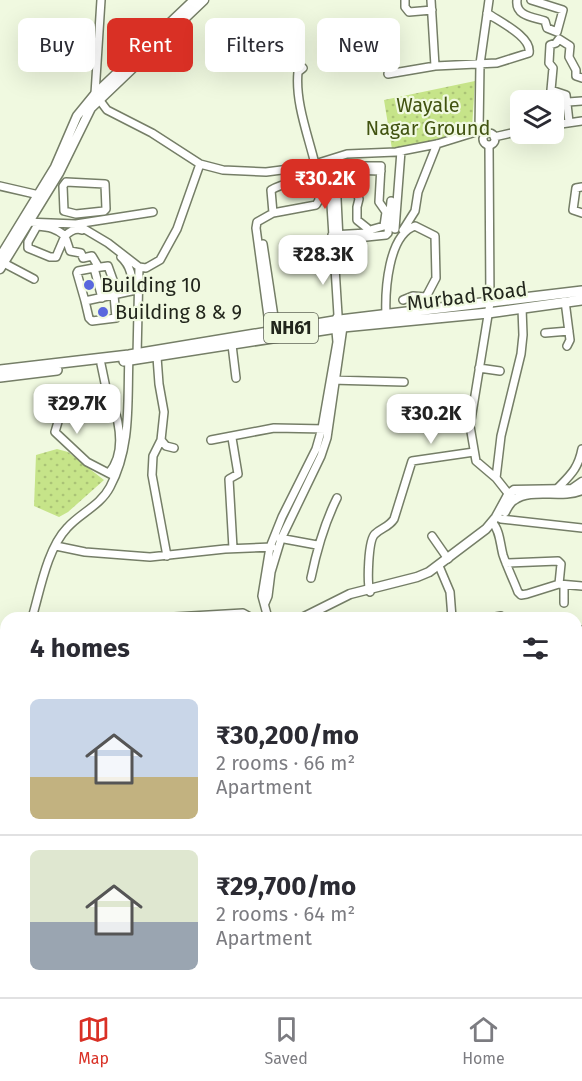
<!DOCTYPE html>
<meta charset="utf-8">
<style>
:root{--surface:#fff;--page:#f7f7f7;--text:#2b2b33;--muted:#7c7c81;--line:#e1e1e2;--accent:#d93025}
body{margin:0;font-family:"Fira Sans",sans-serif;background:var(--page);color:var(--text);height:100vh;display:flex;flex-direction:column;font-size:22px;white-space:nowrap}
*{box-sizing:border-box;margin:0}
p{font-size:20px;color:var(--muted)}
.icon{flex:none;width:33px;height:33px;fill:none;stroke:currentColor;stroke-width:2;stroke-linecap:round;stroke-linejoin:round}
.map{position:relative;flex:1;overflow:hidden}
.side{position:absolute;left:0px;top:612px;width:582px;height:386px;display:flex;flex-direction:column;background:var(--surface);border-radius:18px 18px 0 0;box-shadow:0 6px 24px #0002}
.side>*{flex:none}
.top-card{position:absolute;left:18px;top:18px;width:546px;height:54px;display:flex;gap:12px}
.tools{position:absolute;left:510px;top:90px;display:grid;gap:12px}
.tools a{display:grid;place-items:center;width:54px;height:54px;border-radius:9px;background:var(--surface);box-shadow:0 6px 24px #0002;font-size:30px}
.price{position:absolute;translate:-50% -51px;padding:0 14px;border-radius:12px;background:#fff;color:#222;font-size:20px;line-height:39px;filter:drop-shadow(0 2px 3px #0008)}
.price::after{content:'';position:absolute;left:50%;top:36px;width:18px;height:14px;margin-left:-9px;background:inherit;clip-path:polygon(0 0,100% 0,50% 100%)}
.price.selected{background:var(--accent);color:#fff}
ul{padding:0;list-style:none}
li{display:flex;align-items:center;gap:18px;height:150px;padding:0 30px}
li+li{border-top:2px solid var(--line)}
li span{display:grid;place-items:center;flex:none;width:168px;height:120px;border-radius:9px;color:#555}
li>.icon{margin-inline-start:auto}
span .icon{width:72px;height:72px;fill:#fffc;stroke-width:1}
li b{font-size:26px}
h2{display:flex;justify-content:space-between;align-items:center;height:72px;padding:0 30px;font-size:26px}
.chip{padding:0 21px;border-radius:9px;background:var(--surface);box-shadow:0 6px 24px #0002;font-size:21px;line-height:54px}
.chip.selected{background:var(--accent);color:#fff}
.menu{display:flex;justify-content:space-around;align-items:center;height:84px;border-top:2px solid var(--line);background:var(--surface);font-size:16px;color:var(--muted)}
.menu a{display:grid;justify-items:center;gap:3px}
.menu .selected{color:var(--accent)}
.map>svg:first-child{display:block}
.park{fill:url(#park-dots)}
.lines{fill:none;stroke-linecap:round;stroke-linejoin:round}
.minor-casing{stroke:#757e67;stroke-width:10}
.major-casing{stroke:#757e67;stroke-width:11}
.highway-casing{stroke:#757e67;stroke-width:12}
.minor{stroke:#fff;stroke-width:7}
.major{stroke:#fff;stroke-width:8}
.highway{stroke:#fff;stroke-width:9}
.poi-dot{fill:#5967de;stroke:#f0f9e0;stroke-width:2}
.labels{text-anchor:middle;stroke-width:4.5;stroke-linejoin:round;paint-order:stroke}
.shield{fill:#f0f9e0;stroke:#606557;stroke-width:1.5}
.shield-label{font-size:18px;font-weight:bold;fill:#22261c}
.park-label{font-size:20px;fill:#415310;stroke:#f0f9e0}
.poi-label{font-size:20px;fill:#22261c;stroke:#f0f9e0;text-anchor:start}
.street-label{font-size:20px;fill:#22261c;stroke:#f0f9e0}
</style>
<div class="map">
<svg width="582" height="997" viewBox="0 0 582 997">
<defs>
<pattern id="park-dots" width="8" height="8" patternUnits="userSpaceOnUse" patternTransform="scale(1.5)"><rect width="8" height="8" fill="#c6e489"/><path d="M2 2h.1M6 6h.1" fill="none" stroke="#aac376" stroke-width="1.8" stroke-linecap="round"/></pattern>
</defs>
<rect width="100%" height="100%" fill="#f0f9e0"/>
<path class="park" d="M475,81L472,128L438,140L392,149L384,100Z
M57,449L68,452L104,480L68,512L59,517L34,506L36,455Z"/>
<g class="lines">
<g class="minor-casing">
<path id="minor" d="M101,0L95,94L107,110L152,133L200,164L223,170L266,172L297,168L315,164L347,154L396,152L437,144L479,131
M405,0V7L409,12L432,10
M431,0L435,66
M517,0C515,16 533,17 545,21L547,28L557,32L563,10L531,0
M303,68L298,72C295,102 308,135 315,164
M388,74L435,66L497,63L529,53C532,37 500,22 487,13
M551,90V99
M568,102L582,101
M569,122L566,95L551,90L553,68L549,63L550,45L556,43L559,39L570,46L569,57L576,70V76L582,78
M554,125L582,121
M483 139a6 6 0 1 1 12 0a6 6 0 1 1-12 0Z
M485,135L479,131L480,64L489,0
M494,137L520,131
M489,145L490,303L470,426L476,461L496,478L511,497
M347,170L381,171
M357,170L355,186L359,199L357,207V220L367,228V233
M66,182L105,184L106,209L104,211L76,214L64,211L63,186Z
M0,186L39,195
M582,187L576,188L573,210L582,213
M25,222L76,224L108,243L139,267L137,356
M76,224L153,212
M37,226C49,227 56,228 65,236L56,257H50L28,248V242L37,226
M395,229L401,151
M82,230C76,228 70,231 65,236L70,251L81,253L83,258L92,256L98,266
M403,230L415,211L418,192L437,144
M332,235L367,233L370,230L384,226L386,212L379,202L381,166H360
M337,240L386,235L388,233L391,201
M263,244L276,330
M334,256L338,252L339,240L335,158
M121,257C131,266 132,277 133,290
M0,261L34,279
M139,267L146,268L160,260L177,229L200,164
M94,268L78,271L77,273L85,301L136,290
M102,298L94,268L108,266L118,294
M85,301L89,318L92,321L116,318L114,295
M565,301L570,340L567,346
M386,315C385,291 388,235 415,226L435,236L436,278L426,297L413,296L403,300
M270,331L256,228L257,222L273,213L316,205L319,200L318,183L315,180C302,180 283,183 271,190L273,213
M545,333L569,331
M232,345L236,378
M157,357L159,384L164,412L161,440L166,446L174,448
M101,364L106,388V400L103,402L68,398C62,407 58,421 55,432L87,462L114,476
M479,368L500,371
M331,380L404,382
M106,400L112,401C120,424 126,453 109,473
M232,438L238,474L229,479L233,548
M161,440L153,456L152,475L167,556
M211,440L274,428L326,429
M496,478L501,436L521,354L523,335L522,308
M555,491C569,476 578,470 582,449
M501,519L582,528
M492,522C500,530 500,544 503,555C507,567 513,579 518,592L521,595L527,594L559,584L561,564L558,561L506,563
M432,536L448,559
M279,538L317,545
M56,546L85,552L150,557L225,549L272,547
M439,566L450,592L452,618
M311,578C317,549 324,524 337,498
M559,584L582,586
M564,585V603
M370,592C367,583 368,540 375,534C381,528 389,527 394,519L412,461L474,452
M265,603L268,596L271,572L281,539L321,456L327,438L343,327L342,323
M32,618C40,591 47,549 67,528C80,513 100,506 110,487C132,446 127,401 129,356
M157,618L243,613L252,618
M268,618L262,596L270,547L282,517L316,449L322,428L337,342L335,321L338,315L329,173L326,161
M490,618L501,616
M576,630H582
M576,659L582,658
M576,718H582
M576,734L582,733
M0,740L6,719
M576,792L582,794
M576,898H582
M0,926L6,928
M576,932L582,933
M0,936L6,933
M576,958H582
M404,992L405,997
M528,992V997
M9,997L10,992
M255,997L267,992
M270,997L280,992
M448,997V992"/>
</g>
<g class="major-casing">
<path id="major" d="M0,257L55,167L77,116L95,94L194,0
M0,269L59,173L91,108L204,0
M505,512C507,508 510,502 514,500C531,487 562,499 582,490
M302,618L350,594L417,577L429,572L486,529L496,517L508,495L514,490L572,489L582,482
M0,851L6,856
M0,861L6,864
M159,992L166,997
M193,997V992"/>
</g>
<g class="highway-casing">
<path id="highway" d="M124,361L343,327L488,313L582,300
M0,370L129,355L340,320L582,291
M0,377L57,370"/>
</g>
<use href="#minor" class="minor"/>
<use href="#major" class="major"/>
<use href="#highway" class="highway"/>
</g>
<g class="poi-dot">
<circle cx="89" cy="285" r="6"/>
<circle cx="103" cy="312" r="6"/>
</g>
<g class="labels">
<rect class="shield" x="264" y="313" width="54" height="30" rx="4.5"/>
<g class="shield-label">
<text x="291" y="334">NH61</text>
</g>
<g class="park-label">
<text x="428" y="112">Wayale<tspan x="428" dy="23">Nagar Ground</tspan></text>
</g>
<g class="poi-label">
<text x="101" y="292">Building 10</text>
<text x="115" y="319">Building 8 &amp; 9</text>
</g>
<g class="street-label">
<text transform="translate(467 296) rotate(-7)" y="7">Murbad Road</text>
</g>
</g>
</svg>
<div class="tools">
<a><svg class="icon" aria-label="layers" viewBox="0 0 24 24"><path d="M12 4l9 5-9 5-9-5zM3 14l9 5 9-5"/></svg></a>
</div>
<b class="price selected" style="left:325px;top:210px">₹30.2K</b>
<b class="price" style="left:323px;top:286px">₹28.3K</b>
<b class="price" style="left:77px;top:435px">₹29.7K</b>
<b class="price" style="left:431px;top:445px">₹30.2K</b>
<div class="top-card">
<a class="chip">Buy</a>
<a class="chip selected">Rent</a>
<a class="chip">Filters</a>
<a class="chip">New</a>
</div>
<section class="side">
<h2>4 homes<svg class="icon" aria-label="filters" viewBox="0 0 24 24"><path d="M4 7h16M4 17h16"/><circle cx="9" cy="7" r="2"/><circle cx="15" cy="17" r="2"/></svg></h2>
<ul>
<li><span style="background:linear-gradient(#c9d6e8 65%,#c2b280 0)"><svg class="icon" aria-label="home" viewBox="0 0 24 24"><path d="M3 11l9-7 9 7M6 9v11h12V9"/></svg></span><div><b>₹30,200/mo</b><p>2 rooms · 66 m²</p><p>Apartment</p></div></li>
<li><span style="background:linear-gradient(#dfe7d0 60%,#9aa5b1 0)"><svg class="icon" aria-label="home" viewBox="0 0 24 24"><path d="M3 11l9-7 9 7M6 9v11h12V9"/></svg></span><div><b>₹29,700/mo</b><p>2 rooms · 64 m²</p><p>Apartment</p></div></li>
</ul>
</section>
</div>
<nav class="menu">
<a class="selected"><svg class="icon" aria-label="map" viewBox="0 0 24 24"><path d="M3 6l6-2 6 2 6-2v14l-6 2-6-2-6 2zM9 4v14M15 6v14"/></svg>Map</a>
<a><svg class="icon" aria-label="saved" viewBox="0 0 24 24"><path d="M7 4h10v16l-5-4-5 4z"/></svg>Saved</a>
<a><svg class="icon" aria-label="home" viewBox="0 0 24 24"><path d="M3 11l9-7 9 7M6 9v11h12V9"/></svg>Home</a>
</nav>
